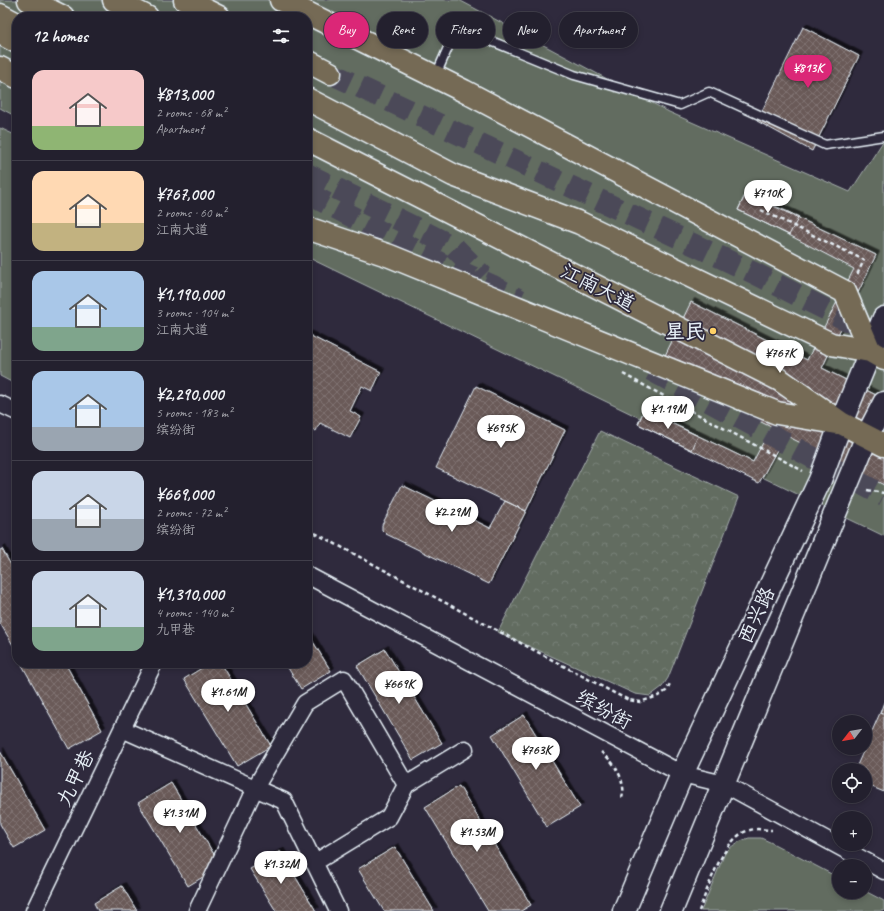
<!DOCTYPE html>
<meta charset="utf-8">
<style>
:root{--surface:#23202e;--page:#2b2836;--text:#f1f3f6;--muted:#a3a3aa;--line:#403e4a;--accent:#db2777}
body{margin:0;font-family:Caveat,"LXGW WenKai TC",sans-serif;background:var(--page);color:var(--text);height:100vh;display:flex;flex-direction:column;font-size:15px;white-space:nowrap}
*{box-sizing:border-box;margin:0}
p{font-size:13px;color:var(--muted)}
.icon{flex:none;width:22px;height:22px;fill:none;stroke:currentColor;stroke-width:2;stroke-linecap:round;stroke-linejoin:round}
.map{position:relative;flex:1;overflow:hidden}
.details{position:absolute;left:12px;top:12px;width:300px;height:656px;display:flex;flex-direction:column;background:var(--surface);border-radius:16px;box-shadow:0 2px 6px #0003,0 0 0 1px var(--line)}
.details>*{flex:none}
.top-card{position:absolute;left:324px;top:12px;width:380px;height:36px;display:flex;gap:8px}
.needle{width:26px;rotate:239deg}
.controls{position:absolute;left:832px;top:715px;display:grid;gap:8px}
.controls a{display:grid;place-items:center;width:40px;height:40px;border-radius:50%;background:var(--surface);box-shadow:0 2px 6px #0003,0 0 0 1px var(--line);font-size:20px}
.price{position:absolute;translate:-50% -34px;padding:0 9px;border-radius:14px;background:#fff;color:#222;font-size:13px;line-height:26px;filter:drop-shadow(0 1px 2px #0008)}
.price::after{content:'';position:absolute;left:50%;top:24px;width:12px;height:9px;margin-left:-6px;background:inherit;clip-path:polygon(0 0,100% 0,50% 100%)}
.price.current{background:var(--accent);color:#fff}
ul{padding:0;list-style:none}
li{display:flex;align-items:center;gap:12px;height:100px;padding:0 20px}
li+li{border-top:1px solid var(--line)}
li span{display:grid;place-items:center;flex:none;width:112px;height:80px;border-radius:12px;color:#555}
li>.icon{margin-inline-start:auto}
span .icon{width:48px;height:48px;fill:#fffc;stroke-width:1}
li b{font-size:17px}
h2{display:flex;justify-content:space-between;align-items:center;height:48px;padding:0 20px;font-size:17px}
.pill{padding:0 14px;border-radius:18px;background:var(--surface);box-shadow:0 2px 6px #0003,0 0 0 1px var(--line);font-size:14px;line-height:36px}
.pill.current{background:var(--accent);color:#fff}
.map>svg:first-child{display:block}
.green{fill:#626c60;stroke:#a5aeac}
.park{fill:url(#park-crowns);stroke:#a5aeac}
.building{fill:url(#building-cross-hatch);stroke:#e8f1f8;filter:url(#shadow)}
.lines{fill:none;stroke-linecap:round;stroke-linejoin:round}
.trunk-tunnel{stroke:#4b4859;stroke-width:22;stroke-dasharray:22 11;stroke-linecap:butt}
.service-casing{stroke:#e8f1f8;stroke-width:11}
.minor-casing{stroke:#e8f1f8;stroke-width:19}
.secondary-casing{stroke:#e8f1f8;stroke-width:25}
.primary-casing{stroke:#e8f1f8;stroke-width:25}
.trunk-casing{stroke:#e8f1f8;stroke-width:25}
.path{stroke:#e8f1f8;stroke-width:2.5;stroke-dasharray:4 3;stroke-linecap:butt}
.service{stroke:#2f2a3d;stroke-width:8}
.minor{stroke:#2f2a3d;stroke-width:16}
.secondary{stroke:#2f2a3d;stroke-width:22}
.primary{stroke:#746b55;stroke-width:22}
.trunk{stroke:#746b55;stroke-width:22}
.poi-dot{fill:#ffd166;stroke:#2f2a3d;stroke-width:1.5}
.labels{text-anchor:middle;stroke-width:3.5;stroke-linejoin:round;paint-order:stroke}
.street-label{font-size:20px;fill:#e8f1f8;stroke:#2f2a3d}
.poi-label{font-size:20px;font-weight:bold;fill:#e8f1f8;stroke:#2f2a3d;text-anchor:end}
</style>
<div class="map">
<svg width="884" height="911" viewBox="0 0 884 911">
<defs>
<pattern id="park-crowns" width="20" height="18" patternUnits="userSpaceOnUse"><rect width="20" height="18" fill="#626c60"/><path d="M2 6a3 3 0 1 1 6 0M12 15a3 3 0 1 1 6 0" fill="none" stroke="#788178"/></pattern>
<pattern id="building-cross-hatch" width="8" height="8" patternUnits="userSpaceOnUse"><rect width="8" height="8" fill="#6a5a58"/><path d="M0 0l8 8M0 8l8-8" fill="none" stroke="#7f7271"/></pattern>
<filter id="shadow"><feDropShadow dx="3.5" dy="-3.5" stdDeviation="0" flood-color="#0009"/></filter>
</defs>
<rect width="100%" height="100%" fill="#2f2a3d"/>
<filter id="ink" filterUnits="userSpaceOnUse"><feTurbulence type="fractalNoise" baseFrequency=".025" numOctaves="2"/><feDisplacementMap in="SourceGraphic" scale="8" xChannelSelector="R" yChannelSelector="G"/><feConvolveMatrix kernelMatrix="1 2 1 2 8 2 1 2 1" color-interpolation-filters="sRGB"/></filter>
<g filter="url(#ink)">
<path class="green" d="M0,0H459L669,112L850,192L884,140V536L307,257V17H17V117L0,108Z
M0,128L17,136V385L0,376Z
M749,838H761L772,843L839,878V892L865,891L884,901V911H701L725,853C731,846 739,841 749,838Z"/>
<path class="park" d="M600,431L739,497L668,678L662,687L650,696L635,694L498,632Z"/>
<path class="building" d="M803,27L859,56L812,151L757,121Z
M746,193L876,255L822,368L884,399V485L785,435L759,483L638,424L644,410L753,462L771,427L658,370L691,302L807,360L854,269L789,235L738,210Z
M746,193L799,217L789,235L738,210Z
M307,334L381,372L372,391L362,386L350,411L361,417L350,438L320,423L316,431L307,426Z
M476,386L565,430L526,511L436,468Z
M644,410L698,436L692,450L638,424Z
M402,485L490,528L505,501L526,511L489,584L386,534L382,530V525Z
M2,549L17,576V642L13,645L0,623V550Z
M307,632L331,671L301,689L285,663H307Z
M385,649L442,743L413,760L357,666Z
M26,663H65L102,730L69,749L22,665Z
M210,663H221L271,746L237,766L184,679Z
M884,702V715L880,713Z
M880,713L884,715V792L865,784V770H855Z
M524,715L580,807L547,827L492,735Z
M0,751L45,830L14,848L0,824Z
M171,783L221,866L188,886L138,803Z
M459,786L531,905L521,911H488L425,807Z
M395,847L434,911H384L358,869Z
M280,851L316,911H276L250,869Z
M122,886L137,911H98L94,903Z"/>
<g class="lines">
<path class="trunk-tunnel" d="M330,73L756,274L870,332
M307,174L454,247L483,276
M307,193L442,264L491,285L520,300
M651,370L884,496"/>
<g class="service-casing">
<path id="service" d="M436,75L457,27L574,75L680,105L709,92L825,145L884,136"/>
</g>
<g class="minor-casing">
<path id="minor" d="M0,404L17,412
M307,575L682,774L724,784L884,871
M122,729L284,801L338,911
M406,785L465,749
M34,911L154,663
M197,911L255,788L305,703L344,679L406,785L389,817L314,863"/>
</g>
<g class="secondary-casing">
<path id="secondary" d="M624,911L682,774L820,480L841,423L884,318
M671,911L867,436L884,403"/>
</g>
<g class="primary-casing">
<path id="primary" d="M29,0L63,17
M114,0L147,17
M281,0L464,91L845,292L870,351
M0,68L17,77
M307,99L453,175L580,223L831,344L870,351L884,359
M307,139L780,380L841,423L884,445
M307,228L390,256L777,413L837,423"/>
</g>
<g class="trunk-casing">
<path id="trunk" d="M185,0L219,17
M0,15L17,24
M0,33L17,42
M307,61L330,73"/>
</g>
<path class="path" d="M761,210L864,260L856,277
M623,374L803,471
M867,490L884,493
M315,533L616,694L629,700L640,702L658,696L666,691L671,682
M601,752C612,760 621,773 623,787C624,791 622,796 622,800
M699,911C708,888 724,835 750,830C757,828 765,830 772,830"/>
<use href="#service" class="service"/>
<use href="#minor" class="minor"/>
<use href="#secondary" class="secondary"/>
<use href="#primary" class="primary"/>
<use href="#trunk" class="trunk"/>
</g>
</g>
<circle class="poi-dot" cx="713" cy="331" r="4"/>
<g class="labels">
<g class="street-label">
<text transform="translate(598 287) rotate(27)" y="7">江南大道</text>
<text transform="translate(756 615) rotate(-65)" y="7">西兴路</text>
<text transform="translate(604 709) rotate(28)" y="7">缤纷街</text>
<text transform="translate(75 778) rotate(-64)" y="7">九甲巷</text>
</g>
<g class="poi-label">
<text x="705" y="338">星民</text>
</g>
</g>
</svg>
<div class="controls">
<a><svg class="needle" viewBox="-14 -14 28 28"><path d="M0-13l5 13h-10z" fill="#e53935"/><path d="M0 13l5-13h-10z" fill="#a3a3aa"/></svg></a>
<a><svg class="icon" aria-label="locate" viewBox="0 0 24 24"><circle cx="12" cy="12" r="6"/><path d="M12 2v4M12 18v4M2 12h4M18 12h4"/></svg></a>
<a>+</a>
<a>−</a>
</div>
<b class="price current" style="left:808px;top:89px">¥813K</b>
<b class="price" style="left:768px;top:214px">¥710K</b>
<b class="price" style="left:780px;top:374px">¥767K</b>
<b class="price" style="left:668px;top:430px">¥1.19M</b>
<b class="price" style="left:501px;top:449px">¥695K</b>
<b class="price" style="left:452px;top:533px">¥2.29M</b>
<b class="price" style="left:399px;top:705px">¥669K</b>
<b class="price" style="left:228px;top:713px">¥1.61M</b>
<b class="price" style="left:536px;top:771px">¥763K</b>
<b class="price" style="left:180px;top:834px">¥1.31M</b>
<b class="price" style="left:477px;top:853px">¥1.53M</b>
<b class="price" style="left:281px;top:885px">¥1.32M</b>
<div class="top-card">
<a class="pill current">Buy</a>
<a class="pill">Rent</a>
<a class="pill">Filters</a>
<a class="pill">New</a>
<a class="pill">Apartment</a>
</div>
<section class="details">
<h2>12 homes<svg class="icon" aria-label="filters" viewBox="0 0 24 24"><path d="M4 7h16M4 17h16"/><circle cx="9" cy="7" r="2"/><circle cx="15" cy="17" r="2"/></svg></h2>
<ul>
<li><span style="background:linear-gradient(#f6c9c9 70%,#8fb573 0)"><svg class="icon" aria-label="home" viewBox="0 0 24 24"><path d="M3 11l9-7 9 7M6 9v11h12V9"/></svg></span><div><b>¥813,000</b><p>2 rooms · 68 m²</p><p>Apartment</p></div></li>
<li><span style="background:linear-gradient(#ffd9b3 65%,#c2b280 0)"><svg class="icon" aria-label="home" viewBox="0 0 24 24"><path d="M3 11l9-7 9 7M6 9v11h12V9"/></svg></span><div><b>¥767,000</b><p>2 rooms · 60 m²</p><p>江南大道</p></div></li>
<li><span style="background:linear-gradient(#a9c7e8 70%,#7fa58c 0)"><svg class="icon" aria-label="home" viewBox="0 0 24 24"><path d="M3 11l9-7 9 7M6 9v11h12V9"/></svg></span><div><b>¥1,190,000</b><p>3 rooms · 104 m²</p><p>江南大道</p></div></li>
<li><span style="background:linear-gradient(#a9c7e8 70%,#9aa5b1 0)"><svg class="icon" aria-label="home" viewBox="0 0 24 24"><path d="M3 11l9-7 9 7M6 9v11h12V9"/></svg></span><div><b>¥2,290,000</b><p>5 rooms · 183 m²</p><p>缤纷街</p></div></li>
<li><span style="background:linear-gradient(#c9d6e8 60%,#9aa5b1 0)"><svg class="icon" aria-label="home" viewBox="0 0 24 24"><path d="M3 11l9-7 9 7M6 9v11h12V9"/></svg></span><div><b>¥669,000</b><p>2 rooms · 72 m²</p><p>缤纷街</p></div></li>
<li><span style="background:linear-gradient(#c9d6e8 70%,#7fa58c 0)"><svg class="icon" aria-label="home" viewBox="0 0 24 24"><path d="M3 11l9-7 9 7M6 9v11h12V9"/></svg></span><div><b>¥1,310,000</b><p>4 rooms · 140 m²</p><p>九甲巷</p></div></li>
</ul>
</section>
</div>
